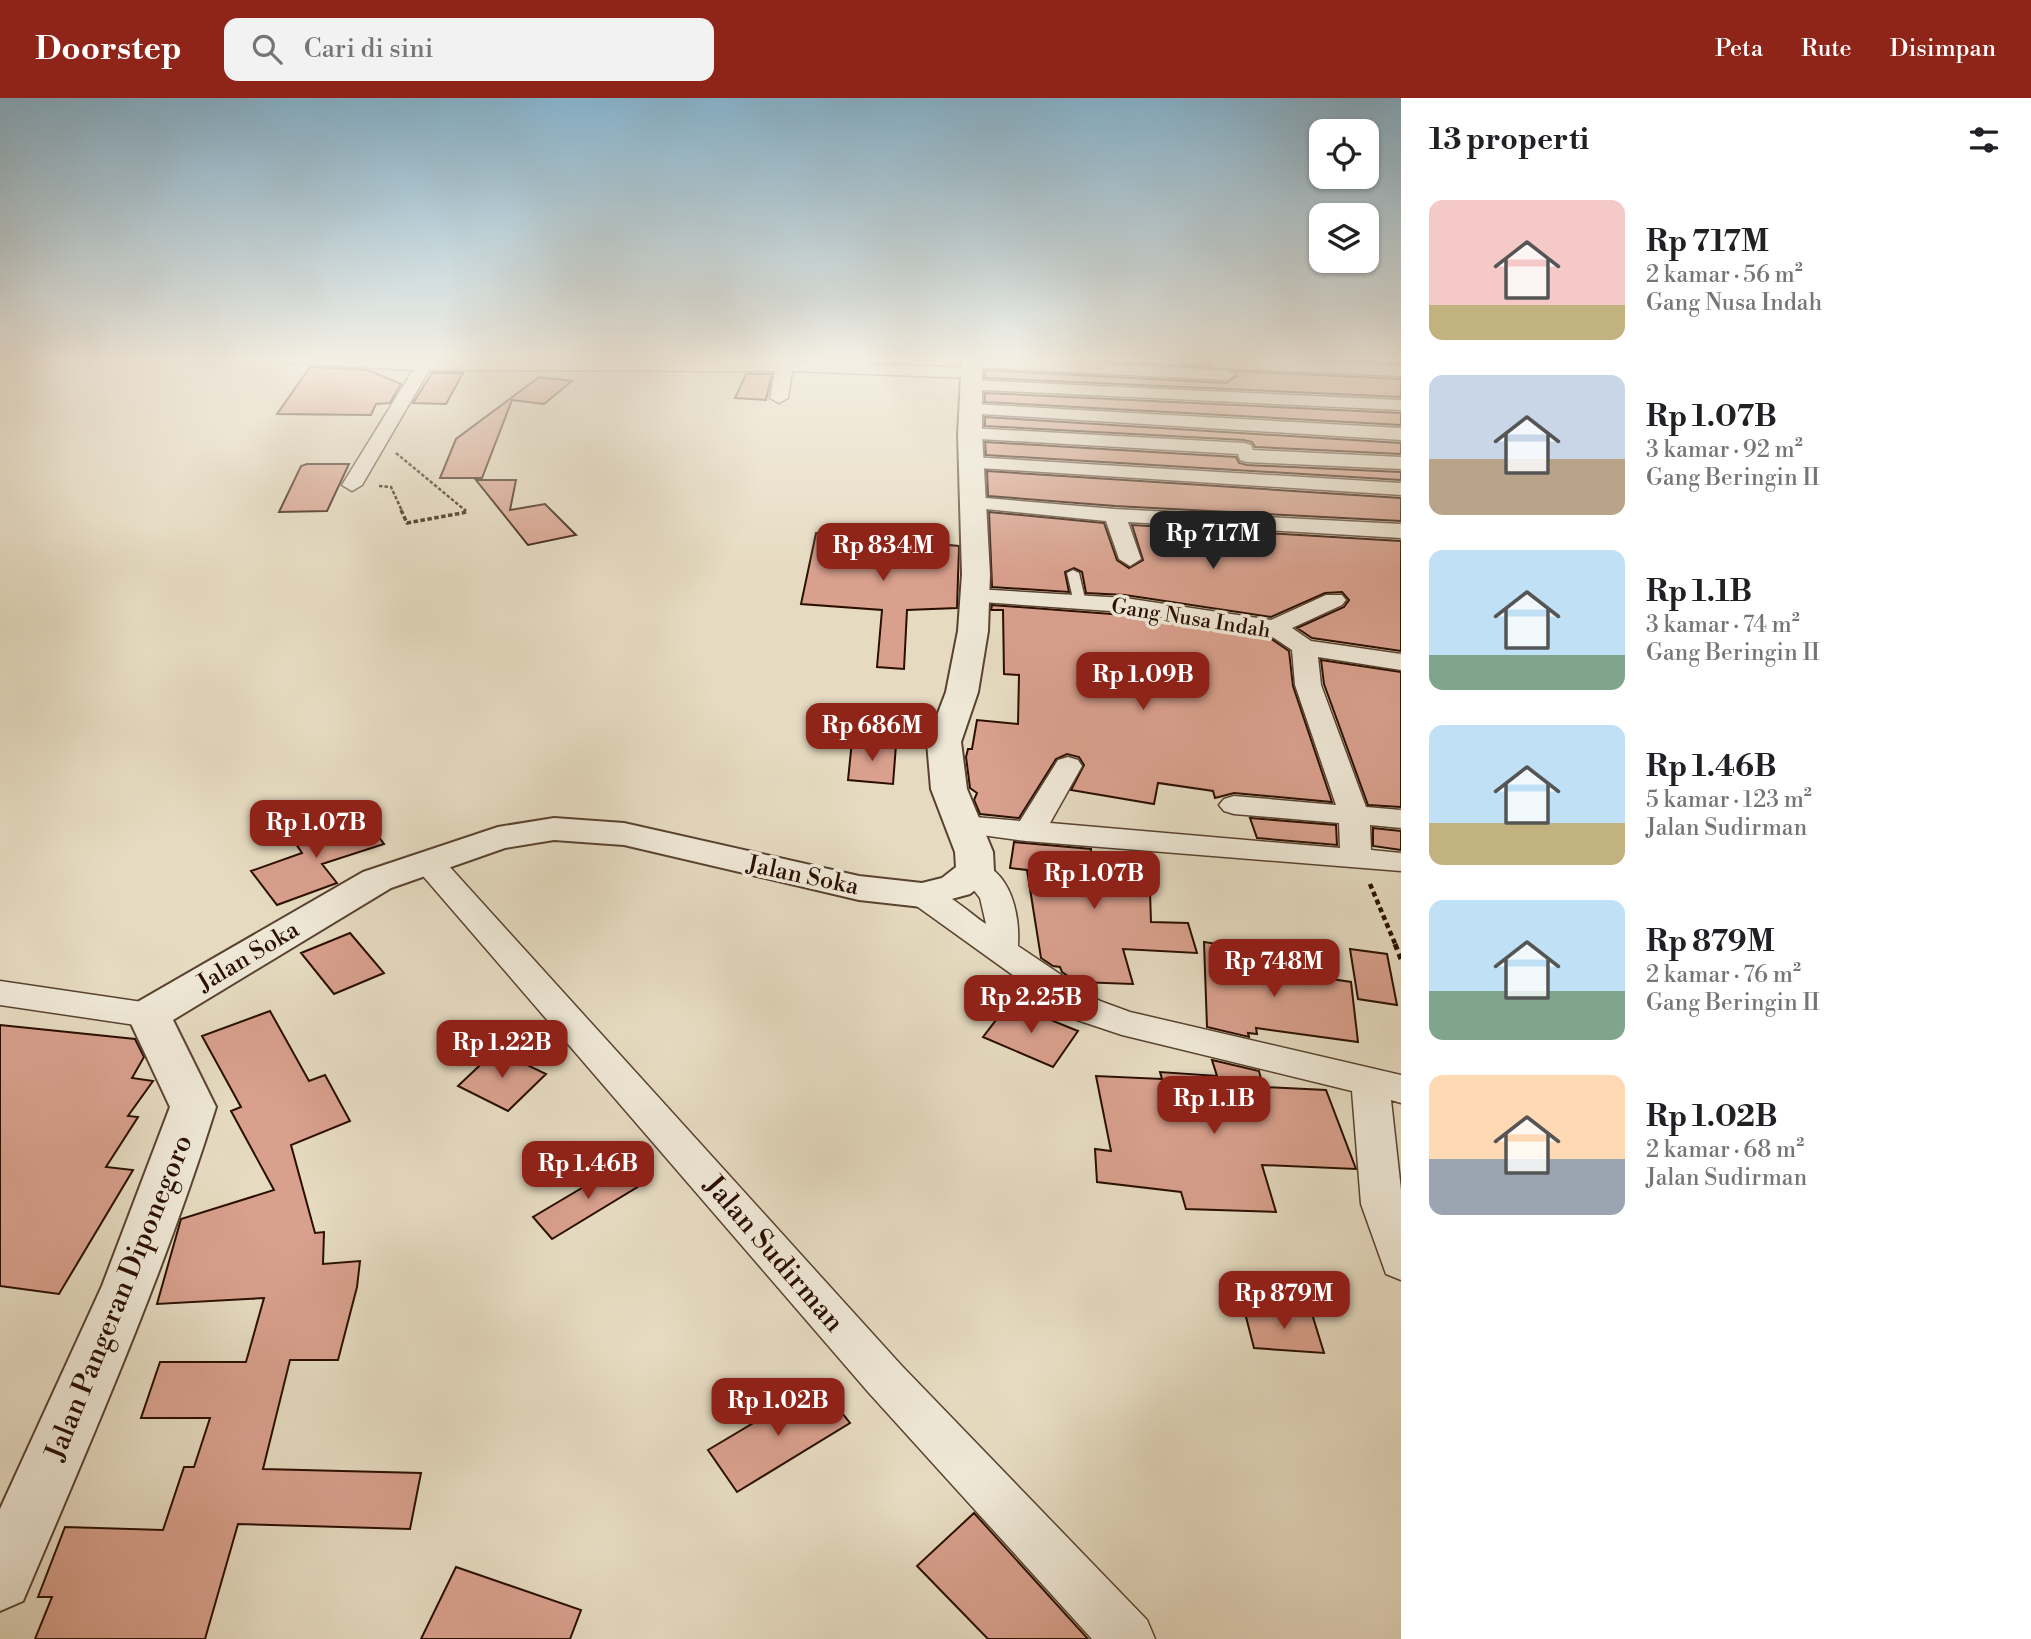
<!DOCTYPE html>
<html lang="id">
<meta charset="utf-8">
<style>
:root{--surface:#fff;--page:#f2f2f2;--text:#202124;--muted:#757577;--accent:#8f2418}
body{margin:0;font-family:"Libre Bodoni",serif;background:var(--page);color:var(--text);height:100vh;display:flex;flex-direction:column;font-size:26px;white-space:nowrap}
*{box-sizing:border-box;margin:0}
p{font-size:23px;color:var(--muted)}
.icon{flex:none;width:38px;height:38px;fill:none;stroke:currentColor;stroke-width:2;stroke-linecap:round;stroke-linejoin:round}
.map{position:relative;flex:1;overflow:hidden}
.drawer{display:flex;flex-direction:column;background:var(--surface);width:630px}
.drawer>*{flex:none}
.buttons{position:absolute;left:1309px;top:21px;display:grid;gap:14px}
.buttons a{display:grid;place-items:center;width:70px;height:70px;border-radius:14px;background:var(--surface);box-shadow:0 2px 5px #0004;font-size:35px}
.price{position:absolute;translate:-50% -60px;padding:0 16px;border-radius:14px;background:var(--accent);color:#fff;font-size:23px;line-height:46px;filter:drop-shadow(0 2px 4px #0008)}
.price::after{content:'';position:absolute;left:50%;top:42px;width:21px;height:16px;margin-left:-10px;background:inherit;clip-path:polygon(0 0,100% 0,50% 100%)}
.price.current{background:#222;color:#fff}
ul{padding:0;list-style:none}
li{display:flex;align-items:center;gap:21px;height:175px;padding:0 28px}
li span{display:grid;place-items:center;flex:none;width:196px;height:140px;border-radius:14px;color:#555}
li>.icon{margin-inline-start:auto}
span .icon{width:84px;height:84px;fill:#fffc;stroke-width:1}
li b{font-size:30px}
h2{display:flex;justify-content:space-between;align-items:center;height:84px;padding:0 28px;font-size:30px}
header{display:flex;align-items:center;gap:42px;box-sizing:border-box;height:98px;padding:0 35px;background:var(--accent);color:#fff}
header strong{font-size:33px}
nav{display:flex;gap:38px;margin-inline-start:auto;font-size:24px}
.search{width:490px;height:63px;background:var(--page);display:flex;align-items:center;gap:18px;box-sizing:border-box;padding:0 24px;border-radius:14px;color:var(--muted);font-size:26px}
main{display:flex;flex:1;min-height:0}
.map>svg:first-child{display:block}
.building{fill:#d9a08d;stroke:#2a0f00;stroke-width:2}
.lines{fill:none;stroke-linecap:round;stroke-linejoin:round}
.service-casing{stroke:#594230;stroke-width:3}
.minor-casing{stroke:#594230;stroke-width:3}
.tertiary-casing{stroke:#594230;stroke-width:4}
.path-far3{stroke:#2a0f00;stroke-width:2.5;stroke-dasharray:3.5 2;stroke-linecap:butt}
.path-far2{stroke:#2a0f00;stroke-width:3.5;stroke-dasharray:4.5 2.5;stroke-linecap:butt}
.path-far1{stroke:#2a0f00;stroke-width:4.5;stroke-dasharray:5 3.5;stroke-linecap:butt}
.path{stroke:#2a0f00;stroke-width:5;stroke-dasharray:6 4.5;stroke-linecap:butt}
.service{fill:#efe8d7;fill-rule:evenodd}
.minor{fill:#efe8d7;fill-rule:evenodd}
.tertiary{fill:#efe8d7;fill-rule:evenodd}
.labels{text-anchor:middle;stroke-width:7;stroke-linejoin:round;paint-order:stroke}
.far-street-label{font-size:21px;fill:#2a0f00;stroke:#efe8d7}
.street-label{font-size:24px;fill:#2a0f00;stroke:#efe8d7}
.near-street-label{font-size:28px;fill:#2a0f00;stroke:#efe8d7}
</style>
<header>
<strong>Doorstep</strong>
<div class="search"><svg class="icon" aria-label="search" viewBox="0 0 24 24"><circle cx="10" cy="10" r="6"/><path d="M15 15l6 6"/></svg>Cari di sini</div>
<nav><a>Peta</a><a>Rute</a><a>Disimpan</a></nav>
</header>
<main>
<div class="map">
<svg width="1401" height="1541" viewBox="0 0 1401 1541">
<rect width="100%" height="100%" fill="#e6dbc1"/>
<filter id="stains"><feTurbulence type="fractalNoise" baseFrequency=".00286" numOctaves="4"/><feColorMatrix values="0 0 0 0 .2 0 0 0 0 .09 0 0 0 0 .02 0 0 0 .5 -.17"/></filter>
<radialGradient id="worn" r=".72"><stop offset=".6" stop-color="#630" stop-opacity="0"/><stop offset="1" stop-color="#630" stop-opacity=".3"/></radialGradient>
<path class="building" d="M1033,260H1147L1208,264L1211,269Z
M1287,260H1401V265Z
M310,269L368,272L401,286L390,305L376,306L371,317L277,316Z
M985,272L1226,285L1237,278L1234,273L1401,281V299L985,280Z
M432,275H463L446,306L413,305Z
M746,276H772L766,302L735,300Z
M539,279L572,283L544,306L512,302L482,380H440L456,341Z
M985,295L1401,315V327L985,304Z
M985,319L1401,345V356L1255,349L1252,344L1244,342L985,328Z
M985,344L1236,359L1239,365L1247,367L1401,374V382L986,357Z
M307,366H349L327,413L279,414L301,368Z
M987,373L1401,400V423L1115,408L988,398Z
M476,382H516L510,412L545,406L576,437L528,447Z
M989,414L1104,425L1117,462L1129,470L1143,462L1132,427L1401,443V553L1312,540L1297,530L1344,509L1349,502L1342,494L1325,495L1271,519L1125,497L1086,495L1082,474L1074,470L1065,474L1069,494L992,489Z
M816,435L959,448L957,510L907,512L904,571L877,569L882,512L801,506Z
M992,507L1125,517L1267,538L1289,553L1293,588L1332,704L1234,695L1215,700L1213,693L1158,685L1154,706L1071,692L1084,667L1079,659L1067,656L1056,661L1019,720L980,716L974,702L977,695L970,690L966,659L968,651H972L977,622L1018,626L1019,577L1004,576L1003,512H991Z
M1321,562L1401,574V709L1368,707L1324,586Z
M852,643L896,647L893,686L848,682Z
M363,718L384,746L322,766L337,785L277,807L251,773L302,755L292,740Z
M1250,720L1336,727L1337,747L1257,740Z
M1373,730L1401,733V752L1373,748Z
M1014,744L1091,751V755L1149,763L1151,824L1188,825L1197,855L1123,851L1133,886L1077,884L1062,874L1060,869L1053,868L1041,860L1027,772L1010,770Z
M350,835L384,875L334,896L301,855Z
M1204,844L1250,851L1251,869L1351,884L1358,944L1256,930L1257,936L1248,935L1249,939L1207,929Z
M1350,851L1387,856L1397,907L1358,901Z
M1009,905L1078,933L1053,969L983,939Z
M270,913L309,983L325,977L350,1023L291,1047L315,1135L324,1134L323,1166L360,1163L357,1189L338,1262H290L263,1371L421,1375L410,1431L238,1426L205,1541H35L52,1499H38L65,1429L163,1432L184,1369H194L210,1320H141L160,1264H246L264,1200L157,1206L181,1121L274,1092L231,1013L241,1009L202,938Z
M0,927L135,941L144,959L132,980L153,983L128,1018L138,1019L106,1069L133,1072L59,1196L0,1188Z
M496,952L546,976L508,1013L458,988Z
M1212,962L1259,973L1263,989L1326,992L1356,1071L1262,1067L1276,1114L1186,1111L1181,1094L1097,1084L1095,1051L1111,1053L1096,978L1162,981L1160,974L1217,978Z
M624,1065L644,1085L552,1141L533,1119Z
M1244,1211L1312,1216L1324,1255L1254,1250Z
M819,1286L850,1325L737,1394L708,1352Z
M974,1415L1088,1541H988L917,1468Z
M456,1469L581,1512L570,1541H421Z"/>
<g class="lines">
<g class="service-casing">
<path id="service" d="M1073,472L1079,475L1086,505L1084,508H1076L1074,505L1067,475Z"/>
</g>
<g class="minor-casing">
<path id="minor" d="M278,260L784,263L970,270L979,275L970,280L792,273L788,300L779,305L770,300L775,273L429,272L362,387L352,393L342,387L413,272L286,265Z
M967,260L1226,272L1235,277L1226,282L973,269L967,268L965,264Z
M1216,260L1401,268V278L1218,270L1210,265Z
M969,282L1401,302V312L963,291L960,287Z
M972,306L1401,330V342L966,315L963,311Z
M970,330L1244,345L1251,347L1253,352L1401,359V371L1247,364L1240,362L1238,356L963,340L961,336L963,332Z
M971,359L1401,385V397L964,369L961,365Z
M973,399L1115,411L1401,426V440L1128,424L1141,461L1130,468L1119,461L1106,423L966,409L963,405Z
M975,491L1125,500L1271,522L1326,497H1342L1346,502L1342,507L1292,530L1311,543L1401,556V572L1318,559L1321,587L1366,709L1401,712V730L1370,727L1371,752L1401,755V773L1026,743L952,733L948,727L952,721L963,718L1020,723L1058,662L1068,659L1078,662L1082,668L1050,725L1340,750L1339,725L1234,716L1224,713L1219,707L1224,701L1234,698L1336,707L1295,587L1292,552L1268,536L1228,529L1125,514L967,503L963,498L967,493Z
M428,755L439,757L901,1267L1147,1522L1155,1541H1092L869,1295L417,771L412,764L417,757Z
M975,763C1011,772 1020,816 1018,848L1100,903L1130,914L1401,977V1005L1391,1002L1401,1092V1182L1386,1176L1361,1106L1352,993L1122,937L1074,921L911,804L906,797L911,790C938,783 964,811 986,826L980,800L959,773L964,766Z
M0,883L149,905L162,908L167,917L162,926L149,929L0,907Z"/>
</g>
<g class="tertiary-casing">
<path id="tertiary" d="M962,260H982V336L990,476L988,533L978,594L961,644L967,691L993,754L994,773L989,781L970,796L922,809L859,802L624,747L554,742L505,750L391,790L173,922L216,1009C163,1179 92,1340 23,1503L0,1513V1411L102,1188L170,1009L127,917L134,906L363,774L498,729L554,720L624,725L859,778L922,785L942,780L956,769L955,754L931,691L927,644L946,594L958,533L962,476L958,336Z"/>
</g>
<path class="path-far3" d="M396,355L466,413
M379,388L391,389L402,413"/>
<path class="path-far2" d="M401,412L407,425L467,414L464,412"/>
<path class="path-far1" d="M1370,786L1396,848"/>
<path class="path" d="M1395,846L1401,861"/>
<use href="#service" class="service"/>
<use href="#minor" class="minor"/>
<use href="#tertiary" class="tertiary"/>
</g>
<linearGradient id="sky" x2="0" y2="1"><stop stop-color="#87b7d4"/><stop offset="0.55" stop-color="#f4efe3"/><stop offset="1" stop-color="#f4efe3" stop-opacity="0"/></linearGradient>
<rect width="1401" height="476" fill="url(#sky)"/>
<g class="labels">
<g class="far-street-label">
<text transform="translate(1191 520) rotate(9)" y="7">Gang Nusa Indah</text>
</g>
<g class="street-label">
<text transform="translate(803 777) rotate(12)" y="8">Jalan Soka</text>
<text transform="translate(248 858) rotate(-31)" y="8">Jalan Soka</text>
</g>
<g class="near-street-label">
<text transform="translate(775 1155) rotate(49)" y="10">Jalan Sudirman</text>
<text transform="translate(118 1199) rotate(-68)" y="10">Jalan Pangeran Diponegoro</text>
</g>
</g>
<rect width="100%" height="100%" filter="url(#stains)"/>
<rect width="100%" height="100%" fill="url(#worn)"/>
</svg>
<div class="buttons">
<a><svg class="icon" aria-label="locate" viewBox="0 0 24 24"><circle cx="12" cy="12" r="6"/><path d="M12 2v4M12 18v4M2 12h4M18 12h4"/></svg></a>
<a><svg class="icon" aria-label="layers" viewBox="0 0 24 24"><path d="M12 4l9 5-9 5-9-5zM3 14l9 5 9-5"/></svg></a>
</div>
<b class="price current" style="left:1213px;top:473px">Rp 717M</b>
<b class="price" style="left:883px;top:485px">Rp 834M</b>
<b class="price" style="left:1143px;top:614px">Rp 1.09B</b>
<b class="price" style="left:872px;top:665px">Rp 686M</b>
<b class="price" style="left:316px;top:762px">Rp 1.07B</b>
<b class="price" style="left:1094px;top:813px">Rp 1.07B</b>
<b class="price" style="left:1274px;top:901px">Rp 748M</b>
<b class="price" style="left:1031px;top:937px">Rp 2.25B</b>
<b class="price" style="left:502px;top:982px">Rp 1.22B</b>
<b class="price" style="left:1214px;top:1038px">Rp 1.1B</b>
<b class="price" style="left:588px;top:1103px">Rp 1.46B</b>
<b class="price" style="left:1284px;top:1233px">Rp 879M</b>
<b class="price" style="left:778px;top:1340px">Rp 1.02B</b>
</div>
<section class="drawer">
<h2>13 properti<svg class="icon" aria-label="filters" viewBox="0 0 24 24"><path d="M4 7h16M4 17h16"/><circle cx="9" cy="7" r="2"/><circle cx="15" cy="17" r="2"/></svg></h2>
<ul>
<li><span style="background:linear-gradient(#f6c9c9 75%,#c2b280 0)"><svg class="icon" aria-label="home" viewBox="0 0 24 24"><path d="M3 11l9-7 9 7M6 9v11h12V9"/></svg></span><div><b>Rp 717M</b><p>2 kamar · 56 m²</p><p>Gang Nusa Indah</p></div></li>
<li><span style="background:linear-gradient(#c9d6e8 60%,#b9a48a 0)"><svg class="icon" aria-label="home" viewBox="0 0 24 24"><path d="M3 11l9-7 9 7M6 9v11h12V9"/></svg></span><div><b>Rp 1.07B</b><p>3 kamar · 92 m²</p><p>Gang Beringin II</p></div></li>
<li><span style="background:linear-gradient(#bfe0f5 75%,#7fa58c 0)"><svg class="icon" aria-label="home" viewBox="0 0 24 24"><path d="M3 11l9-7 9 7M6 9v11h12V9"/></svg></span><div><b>Rp 1.1B</b><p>3 kamar · 74 m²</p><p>Gang Beringin II</p></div></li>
<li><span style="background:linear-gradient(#bfe0f5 70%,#c2b280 0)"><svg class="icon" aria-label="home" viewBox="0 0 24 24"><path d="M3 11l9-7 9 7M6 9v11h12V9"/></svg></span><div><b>Rp 1.46B</b><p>5 kamar · 123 m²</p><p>Jalan Sudirman</p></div></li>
<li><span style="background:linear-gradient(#bfe0f5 65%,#7fa58c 0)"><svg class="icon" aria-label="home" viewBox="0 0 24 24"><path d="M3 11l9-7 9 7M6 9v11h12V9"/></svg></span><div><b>Rp 879M</b><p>2 kamar · 76 m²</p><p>Gang Beringin II</p></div></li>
<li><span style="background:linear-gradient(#ffd9b3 60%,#9aa5b1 0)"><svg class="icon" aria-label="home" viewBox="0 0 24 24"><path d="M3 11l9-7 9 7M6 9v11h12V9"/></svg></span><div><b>Rp 1.02B</b><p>2 kamar · 68 m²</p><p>Jalan Sudirman</p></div></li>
</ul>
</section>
</main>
